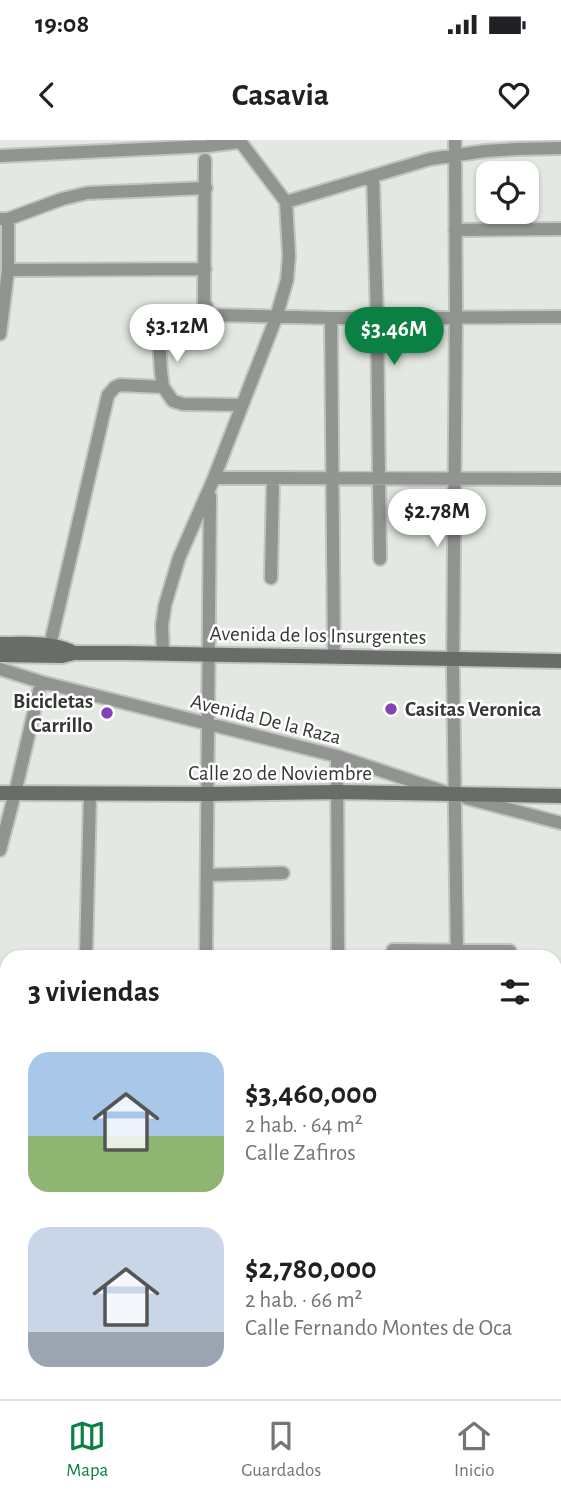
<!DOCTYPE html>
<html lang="es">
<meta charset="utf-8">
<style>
:root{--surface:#fff;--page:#f2f2f2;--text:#202124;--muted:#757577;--line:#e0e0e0;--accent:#0b8043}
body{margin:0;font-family:"Alegreya Sans",sans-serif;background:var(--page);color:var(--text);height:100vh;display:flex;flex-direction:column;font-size:26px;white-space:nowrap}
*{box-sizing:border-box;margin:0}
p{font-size:23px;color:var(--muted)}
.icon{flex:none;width:38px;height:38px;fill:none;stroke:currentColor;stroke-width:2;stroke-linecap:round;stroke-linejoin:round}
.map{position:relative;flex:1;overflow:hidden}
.panel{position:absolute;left:0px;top:810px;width:562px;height:450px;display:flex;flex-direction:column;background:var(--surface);border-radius:21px 21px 0 0;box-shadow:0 2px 5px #0004}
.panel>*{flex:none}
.buttons{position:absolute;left:476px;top:21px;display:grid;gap:14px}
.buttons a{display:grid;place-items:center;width:63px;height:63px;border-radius:14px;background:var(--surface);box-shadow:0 2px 5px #0004;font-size:35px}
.price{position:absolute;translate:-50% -60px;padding:0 16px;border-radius:24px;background:#fff;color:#222;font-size:23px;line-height:46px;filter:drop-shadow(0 2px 4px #0008)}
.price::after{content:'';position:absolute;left:50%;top:42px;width:21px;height:16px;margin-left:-10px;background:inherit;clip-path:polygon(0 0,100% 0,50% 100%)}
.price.on{background:var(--accent);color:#fff}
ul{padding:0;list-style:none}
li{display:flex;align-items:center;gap:21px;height:175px;padding:0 28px}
li span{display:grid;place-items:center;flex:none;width:196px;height:140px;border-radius:21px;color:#555}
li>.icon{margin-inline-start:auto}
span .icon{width:84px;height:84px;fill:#fffc;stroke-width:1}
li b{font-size:30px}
h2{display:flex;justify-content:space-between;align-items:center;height:84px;padding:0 28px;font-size:30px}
.status{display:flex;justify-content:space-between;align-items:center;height:49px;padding:0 35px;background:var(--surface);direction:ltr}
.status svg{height:19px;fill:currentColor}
header{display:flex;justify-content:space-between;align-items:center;height:91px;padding:0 28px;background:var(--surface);font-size:32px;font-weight:600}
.dock{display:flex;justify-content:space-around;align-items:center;height:98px;border-top:2px solid var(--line);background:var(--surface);font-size:19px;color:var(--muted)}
.dock a{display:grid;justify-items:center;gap:4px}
.dock .on{color:var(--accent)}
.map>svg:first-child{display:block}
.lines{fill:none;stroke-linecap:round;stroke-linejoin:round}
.stream{stroke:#7e708a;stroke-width:2.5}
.building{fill:#9fbe9a}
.street-casing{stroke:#c0c5bf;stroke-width:16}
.secondary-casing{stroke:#c0c5bf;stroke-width:18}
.street{stroke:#919491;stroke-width:12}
.secondary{stroke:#696c68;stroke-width:14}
.poi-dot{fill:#8641b5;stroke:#fff;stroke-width:2.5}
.labels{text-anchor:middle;stroke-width:5;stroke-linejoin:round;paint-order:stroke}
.street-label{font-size:21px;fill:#353735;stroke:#fff}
.poi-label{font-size:21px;font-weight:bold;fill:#353735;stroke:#fff;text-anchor:end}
</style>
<div class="status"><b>19:08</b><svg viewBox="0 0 49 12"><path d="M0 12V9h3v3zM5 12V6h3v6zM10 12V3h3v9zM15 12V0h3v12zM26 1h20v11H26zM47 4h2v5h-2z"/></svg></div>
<header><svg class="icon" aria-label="back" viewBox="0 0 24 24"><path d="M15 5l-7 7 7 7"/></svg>Casavia<svg class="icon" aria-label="heart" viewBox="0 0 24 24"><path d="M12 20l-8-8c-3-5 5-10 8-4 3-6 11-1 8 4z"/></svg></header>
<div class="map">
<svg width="561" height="1259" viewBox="0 0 561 1259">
<rect width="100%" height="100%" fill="#e3e9e2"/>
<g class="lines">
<path class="stream" d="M0,1022L7,1023
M555,1152H561"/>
</g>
<path class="building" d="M95,1253H113L111,1259H95Z
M264,1253H320V1259H263Z"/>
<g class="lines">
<g class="street-casing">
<path id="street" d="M455,0L456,177L453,529L457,817
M0,16L207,6L240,2
M205,20L204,162L209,172L214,175L331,178L561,177
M373,36L377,178L380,419
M286,62L430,19L485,11L517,9L561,8
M0,79H8L62,59L87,53L206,48
M455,90L561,89
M8,130L205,129
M331,178L334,517
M0,194L8,130V79
M159,200L161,232L163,247L173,261L183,264L242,265
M214,338L561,339
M271,438L273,339
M163,513L162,485L165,465L179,418L214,338L276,178L287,140L289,116L286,62L239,0
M48,514L108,255L115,247L120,245L163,247
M0,529L41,542L337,616L445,652
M337,616L338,817
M466,658L561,683
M0,710L15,653L41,542
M207,735L283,733
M393,810L510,811
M86,817L90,654
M206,817C208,664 208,510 210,356
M555,899L561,890
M555,1011L561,1027
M555,1091H561
M555,1192L561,1193
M0,1212L7,1217
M64,1253L78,1259
M328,1253V1259
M180,1259L181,1253
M455,1259V1253"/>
</g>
<g class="secondary-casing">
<path id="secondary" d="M0,504C23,504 49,502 70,511
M0,515L62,516L74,513H126L561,521
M0,653L209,654L338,652L561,656
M0,857H7
M555,862H561"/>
</g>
<use href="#street" class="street"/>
<use href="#secondary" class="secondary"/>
</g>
<g class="poi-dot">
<circle cx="391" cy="569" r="7"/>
<circle cx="107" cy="573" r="7"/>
</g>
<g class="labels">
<g class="street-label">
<text transform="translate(318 495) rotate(1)" y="7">Avenida de los Insurgentes</text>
<text transform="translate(266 579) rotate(14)" y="7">Avenida De la Raza</text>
<text x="280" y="640">Calle 20 de Noviembre</text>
</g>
<g class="poi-label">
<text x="93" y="568">Bicicletas<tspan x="93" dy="24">Carrillo</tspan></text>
<text x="405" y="576" text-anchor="start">Casitas Veronica</text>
</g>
</g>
</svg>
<div class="buttons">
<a><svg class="icon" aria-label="locate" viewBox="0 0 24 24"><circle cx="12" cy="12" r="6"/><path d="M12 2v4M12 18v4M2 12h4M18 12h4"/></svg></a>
</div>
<b class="price" style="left:177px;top:224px">$3.12M</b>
<b class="price on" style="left:394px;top:227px">$3.46M</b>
<b class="price" style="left:437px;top:409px">$2.78M</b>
<section class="panel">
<h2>3 viviendas<svg class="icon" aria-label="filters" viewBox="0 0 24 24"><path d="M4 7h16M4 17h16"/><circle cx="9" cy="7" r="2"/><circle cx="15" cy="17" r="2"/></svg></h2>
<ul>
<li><span style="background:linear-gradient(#a9c7e8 60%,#8fb573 0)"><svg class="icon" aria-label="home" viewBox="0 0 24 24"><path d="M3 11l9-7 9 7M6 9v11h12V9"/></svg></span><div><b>$3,460,000</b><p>2 hab. · 64 m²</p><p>Calle Zafiros</p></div></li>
<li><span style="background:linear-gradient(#c9d6e8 75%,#9aa5b1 0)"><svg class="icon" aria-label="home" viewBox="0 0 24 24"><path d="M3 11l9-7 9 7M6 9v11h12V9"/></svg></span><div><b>$2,780,000</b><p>2 hab. · 66 m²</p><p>Calle Fernando Montes de Oca</p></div></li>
</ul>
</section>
</div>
<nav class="dock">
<a class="on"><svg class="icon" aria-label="map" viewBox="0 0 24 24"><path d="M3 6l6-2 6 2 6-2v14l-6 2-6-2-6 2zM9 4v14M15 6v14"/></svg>Mapa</a>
<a><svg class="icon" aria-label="saved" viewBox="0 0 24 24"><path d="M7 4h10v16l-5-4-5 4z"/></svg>Guardados</a>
<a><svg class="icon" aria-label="home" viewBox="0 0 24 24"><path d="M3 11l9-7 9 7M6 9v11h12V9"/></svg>Inicio</a>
</nav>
